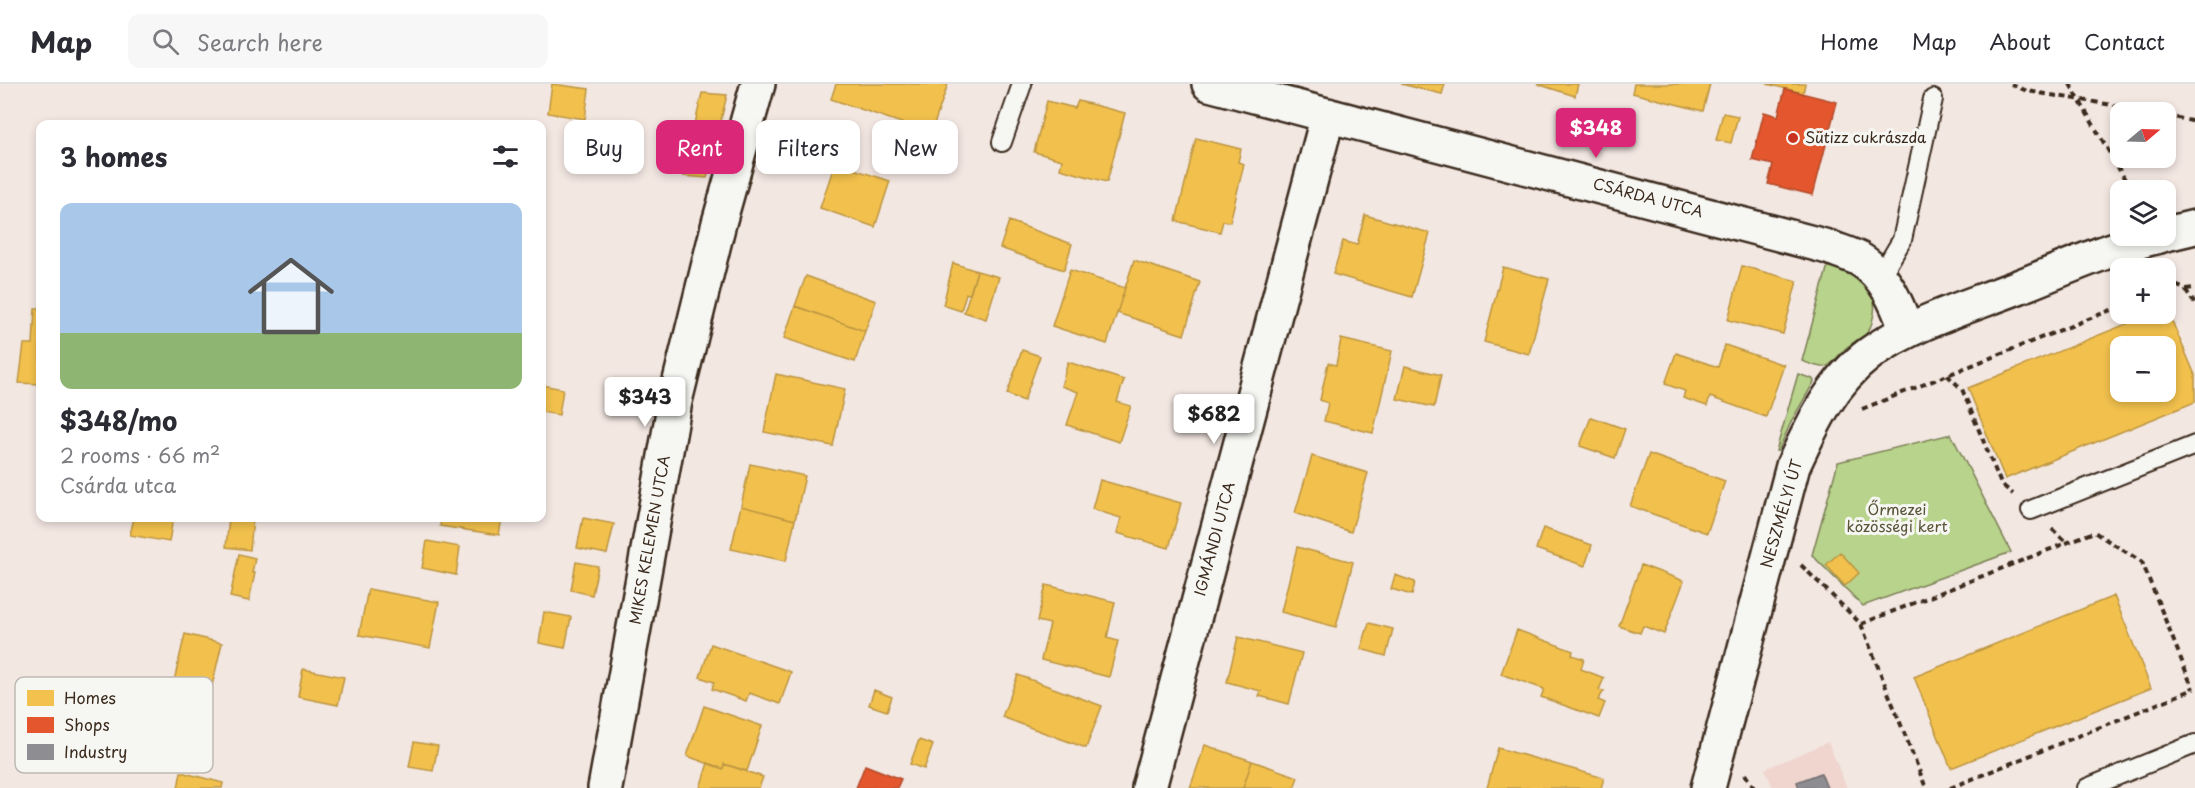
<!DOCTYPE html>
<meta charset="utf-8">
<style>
:root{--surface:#fff;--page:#f7f7f7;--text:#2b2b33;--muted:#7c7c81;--line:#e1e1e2;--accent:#db2777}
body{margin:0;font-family:"Playpen Sans",sans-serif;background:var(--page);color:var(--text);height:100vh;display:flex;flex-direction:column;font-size:22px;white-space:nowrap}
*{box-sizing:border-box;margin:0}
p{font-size:20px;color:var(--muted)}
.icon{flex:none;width:33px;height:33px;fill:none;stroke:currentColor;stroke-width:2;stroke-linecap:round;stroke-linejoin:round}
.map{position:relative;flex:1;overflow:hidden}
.sheet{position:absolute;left:36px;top:36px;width:510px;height:402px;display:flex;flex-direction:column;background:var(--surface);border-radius:12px;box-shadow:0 3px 9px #0003}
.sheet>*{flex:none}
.top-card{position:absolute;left:564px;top:36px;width:570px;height:54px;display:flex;gap:12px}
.needle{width:39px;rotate:71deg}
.tools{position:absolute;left:2110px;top:18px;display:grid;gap:12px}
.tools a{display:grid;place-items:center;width:66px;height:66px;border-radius:12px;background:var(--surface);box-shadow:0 3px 9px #0003;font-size:30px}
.price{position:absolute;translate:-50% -51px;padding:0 14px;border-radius:6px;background:#fff;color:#222;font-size:20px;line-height:39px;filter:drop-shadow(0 2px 3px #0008)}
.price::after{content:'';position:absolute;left:50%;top:36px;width:18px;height:14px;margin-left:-9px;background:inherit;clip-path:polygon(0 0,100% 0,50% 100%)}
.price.selected{background:var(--accent);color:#fff}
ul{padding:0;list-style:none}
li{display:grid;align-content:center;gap:12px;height:318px;padding:0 24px}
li+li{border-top:2px solid var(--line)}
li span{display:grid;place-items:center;height:186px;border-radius:12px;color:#555}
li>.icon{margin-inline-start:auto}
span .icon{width:108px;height:108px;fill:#fffc;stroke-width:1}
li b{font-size:26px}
h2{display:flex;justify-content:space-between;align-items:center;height:72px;padding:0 24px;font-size:26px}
.chip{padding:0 21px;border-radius:12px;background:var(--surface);box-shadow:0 3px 9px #0003;font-size:21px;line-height:54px}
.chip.selected{background:var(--accent);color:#fff}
header{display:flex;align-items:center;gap:36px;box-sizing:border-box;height:84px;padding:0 30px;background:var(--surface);border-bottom:2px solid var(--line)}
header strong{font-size:28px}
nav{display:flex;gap:33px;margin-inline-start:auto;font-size:21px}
.search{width:420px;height:54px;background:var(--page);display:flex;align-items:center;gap:15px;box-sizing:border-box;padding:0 21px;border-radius:12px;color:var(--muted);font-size:22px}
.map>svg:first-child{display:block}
.built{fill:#efd5ce}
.green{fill:#b8d38b;stroke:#7a7e54;stroke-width:1.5}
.homes{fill:#f2c14e;stroke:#bb9440;stroke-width:1.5;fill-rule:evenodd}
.shops{fill:#e4572e;stroke:#b14a29;stroke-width:1.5}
.industry{fill:#8d8d92;stroke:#746f6f;stroke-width:1.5}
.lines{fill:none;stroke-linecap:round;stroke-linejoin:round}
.service-casing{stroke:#3b2a1e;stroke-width:22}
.minor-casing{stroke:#3b2a1e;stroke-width:38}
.tertiary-casing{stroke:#3b2a1e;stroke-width:38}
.path{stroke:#3b2a1e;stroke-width:4;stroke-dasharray:6 4.5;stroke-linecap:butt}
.service{stroke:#f6f6f2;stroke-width:18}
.minor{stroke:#f6f6f2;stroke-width:33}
.tertiary{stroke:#f6f6f2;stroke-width:33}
.poi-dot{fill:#c8321e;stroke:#f6f6f2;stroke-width:2}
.labels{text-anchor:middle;stroke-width:6;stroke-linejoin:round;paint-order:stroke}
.poi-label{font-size:15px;fill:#3b2a1e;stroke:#f6f6f2;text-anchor:start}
.street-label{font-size:15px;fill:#3b2a1e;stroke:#f6f6f2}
.park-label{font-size:15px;fill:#5a5439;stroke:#f6f6f2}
.key{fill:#f6f6f2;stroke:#beb9b2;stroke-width:1.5}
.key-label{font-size:16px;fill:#3b2a1e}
</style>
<header>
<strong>Map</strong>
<div class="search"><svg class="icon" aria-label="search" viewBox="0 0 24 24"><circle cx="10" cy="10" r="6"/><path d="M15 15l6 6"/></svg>Search here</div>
<nav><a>Home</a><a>Map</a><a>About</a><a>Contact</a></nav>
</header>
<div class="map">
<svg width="2195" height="704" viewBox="0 0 2195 704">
<rect width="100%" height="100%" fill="#f3e7e2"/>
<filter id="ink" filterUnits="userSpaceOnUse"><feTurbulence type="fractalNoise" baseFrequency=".0167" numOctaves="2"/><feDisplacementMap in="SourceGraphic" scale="12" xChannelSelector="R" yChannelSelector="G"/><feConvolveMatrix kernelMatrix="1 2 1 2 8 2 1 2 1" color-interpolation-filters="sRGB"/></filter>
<g filter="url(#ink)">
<path class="built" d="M1828,658L1847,704H1773L1765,685Z"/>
<path class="green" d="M1828,181C1852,188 1882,202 1873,234C1872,240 1869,247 1865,251C1859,256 1852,259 1846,264C1840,269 1832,282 1825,283C1819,284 1808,279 1802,277Z
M1798,290L1813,295L1814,298L1792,336L1778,367H1776Z
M1951,350L2011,468L1863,522L1812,471L1838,378Z"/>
<path class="homes" d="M552,0L589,5L585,35L548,29Z
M836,0H948L931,49L831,15Z
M1401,0H1445L1442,10Z
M1537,0H1578L1575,12Z
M1634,0H1710L1703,27L1632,9Z
M1767,0H1805L1803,9Z
M702,9L727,11L707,94L683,92Z
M1047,17L1075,24L1078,17L1125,29L1107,98L1060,85L1062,76L1034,68Z
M1723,29L1738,32L1731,59L1716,56Z
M1196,54L1241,65L1238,78L1244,80L1230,138L1223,137L1220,148L1176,137Z
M835,79L890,97L875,143L820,124Z
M1365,131L1430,149L1412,213L1333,190L1343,157L1357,161Z
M1009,137L1072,160L1064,186L1000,164Z
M1134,176L1200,198L1184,251L1117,229Z
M953,179L977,187L970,211L966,209L961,227L943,221Z
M1742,182L1797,197L1783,250L1728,236Z
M1503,183L1549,195L1529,270L1484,258Z
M1070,186L1125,204L1107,260L1052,242Z
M977,187L999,193L986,235L964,228Z
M806,192L876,217L865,247L795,222Z
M795,222L865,247L855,278L784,254Z
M2166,223L2195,291V318L2005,395L1968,304L2151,230H2166ZM2121,262H2166V308H2121Z
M35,224H40V300L19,299L24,260H33Z
M1341,255L1392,267L1373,349L1324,337L1328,319L1320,316L1328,279L1336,281Z
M1725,261L1784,281L1766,333L1710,313L1707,322L1683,314L1685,307L1665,300L1676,269L1718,283Z
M1022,266L1040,272L1024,317L1007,310Z
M1068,278L1124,296L1117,318L1131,322L1119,358L1067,341L1078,308L1061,302Z
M1405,282L1441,291L1434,323L1397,315Z
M776,290L845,305L833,362L764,348Z
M542,301L563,305L559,331L542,328Z
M1591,333L1625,345L1615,374L1580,362Z
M1649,370L1725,397L1707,449L1630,422Z
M1312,372L1368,389L1351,448L1295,429Z
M750,380L805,392L795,436L741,422Z
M1100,396L1181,419L1169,464L1117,449L1121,434L1092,425Z
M741,422L795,436L786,477L731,465Z
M134,434H173L169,458L130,451Z
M229,434L253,435L250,466L226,463Z
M441,434H502L499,451L440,442Z
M583,434L614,440L607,470L577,464Z
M1543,444L1592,461L1585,482L1536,465Z
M427,457L460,463L456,491L422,484Z
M1297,463L1353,478L1336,543L1281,528Z
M1840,468L1859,489L1845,502L1826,481Z
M239,470L255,474L252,489H255L249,517L230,513Z
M576,478L598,482L592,511L571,506Z
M1641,481L1684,497L1664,550L1643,542L1640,549L1619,542Z
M1395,491L1415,498L1412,511L1391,505Z
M1046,501L1115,518L1107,554L1118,557L1109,593L1041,576L1050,540L1037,537Z
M368,505L439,518L430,564L359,551Z
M2114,512L2151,604L1951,684L1914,593Z
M544,528L571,533L565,564L539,559Z
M1369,539L1393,545L1386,572L1361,565Z
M1517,546L1573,567L1572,571L1584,575L1581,585L1604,594L1599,606L1604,607L1598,616L1605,619L1599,634L1541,613L1544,605L1501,590Z
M185,550L222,559L211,606L174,597Z
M1238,553L1302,569L1289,620L1259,612L1261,607L1227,598Z
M711,560L791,588L780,620L749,609L746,617L712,605L714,598L700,593Z
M303,585L344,593L338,621L298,613Z
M1018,591L1102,622L1086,664L1002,633Z
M874,606L892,613L887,627L869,621Z
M704,622L762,642L747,687L724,680L723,685L687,672Z
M919,656L933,661L924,685L910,680Z
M414,658L438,662L433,687L409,683Z
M1205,661L1252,677L1243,704H1190Z
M1498,664L1604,694L1601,704H1487Z
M1252,677L1298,693L1294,704H1243Z
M708,679L723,685L724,680L763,693L759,704H700Z
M181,688L223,699L222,704H178Z"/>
<path class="shops" d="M1785,5L1837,18L1813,111L1768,100L1773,81L1752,76L1764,28L1778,32Z
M865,681L901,695L897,704H856Z"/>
<path class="industry" d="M1821,689L1827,704H1799L1797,698Z"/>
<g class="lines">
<g class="service-casing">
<path id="service" d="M1002,58L1022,0
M1880,193L1902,156L1933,15
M2031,426L2195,361
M2087,704L2195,660"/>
</g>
<g class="minor-casing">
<path id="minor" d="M1209,0L1828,163C1838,167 1849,170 1859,175C1886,191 1897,220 1907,247
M605,704L675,317L719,139L758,0
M1149,704L1328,31"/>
</g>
<g class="tertiary-casing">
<path id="tertiary" d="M2166,150L2195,143
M1708,704L1793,382C1812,341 1831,299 1869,270C1911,239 1970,222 2018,203C2064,185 2111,163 2160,152"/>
</g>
<path class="path" d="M2011,0L2027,7L2155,28
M2070,0L2131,106
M2166,31L2195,38
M2167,185L2175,201
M2166,204L2175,201L2185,205L2195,220
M2186,205L2195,204
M1947,291L1962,305L2001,400L2013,410
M1862,325L2121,222
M2052,445L2067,459
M1801,481L1861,540L1926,704
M1861,540L2094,448L2142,478L2193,605
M1745,690L1754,704
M1950,704L2194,605"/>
<use href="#service" class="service"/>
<use href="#minor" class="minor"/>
<use href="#tertiary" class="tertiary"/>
</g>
</g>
<circle class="poi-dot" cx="1793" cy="54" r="6"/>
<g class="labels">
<g class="poi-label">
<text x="1805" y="59">Sütizz cukrászda</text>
</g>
<g class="street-label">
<text transform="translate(1648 114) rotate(15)" y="5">CSÁRDA UTCA</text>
<text transform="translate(1782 430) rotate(-74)" y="5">NESZMÉLYI ÚT</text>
<text transform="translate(1215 455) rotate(-75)" y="5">IGMÁNDI UTCA</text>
<text transform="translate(650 456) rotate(-80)" y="5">MIKES KELEMEN UTCA</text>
</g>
<g class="park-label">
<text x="1897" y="431">Őrmezei<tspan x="1897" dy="17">közösségi kert</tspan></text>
</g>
</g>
<rect x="15" y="593" width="198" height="96" rx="9" class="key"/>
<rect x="27" y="606" width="27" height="16" fill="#f2c14e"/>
<rect x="27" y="633" width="27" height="16" fill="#e4572e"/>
<rect x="27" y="660" width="27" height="16" fill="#8d8d92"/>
<g class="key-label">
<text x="64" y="620">Homes</text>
<text x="64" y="647">Shops</text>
<text x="64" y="674">Industry</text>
</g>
</svg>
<div class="tools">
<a><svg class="needle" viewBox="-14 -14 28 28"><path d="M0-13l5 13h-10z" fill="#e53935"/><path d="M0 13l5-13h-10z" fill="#7c7c81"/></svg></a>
<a><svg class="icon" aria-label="layers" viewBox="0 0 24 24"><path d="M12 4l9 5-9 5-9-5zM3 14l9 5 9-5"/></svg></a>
<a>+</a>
<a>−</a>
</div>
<b class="price selected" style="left:1596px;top:75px">$348</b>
<b class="price" style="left:645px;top:344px">$343</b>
<b class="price" style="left:1214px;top:361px">$682</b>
<div class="top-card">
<a class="chip">Buy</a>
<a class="chip selected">Rent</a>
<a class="chip">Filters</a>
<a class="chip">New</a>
</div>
<section class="sheet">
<h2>3 homes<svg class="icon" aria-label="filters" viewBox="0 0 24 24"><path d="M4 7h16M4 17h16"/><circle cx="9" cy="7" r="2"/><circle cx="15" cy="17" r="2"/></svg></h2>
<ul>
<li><span style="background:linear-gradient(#a9c7e8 70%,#8fb573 0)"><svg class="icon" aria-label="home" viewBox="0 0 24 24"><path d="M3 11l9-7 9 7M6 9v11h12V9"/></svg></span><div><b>$348/mo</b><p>2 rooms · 66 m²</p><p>Csárda utca</p></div></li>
</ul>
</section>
</div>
